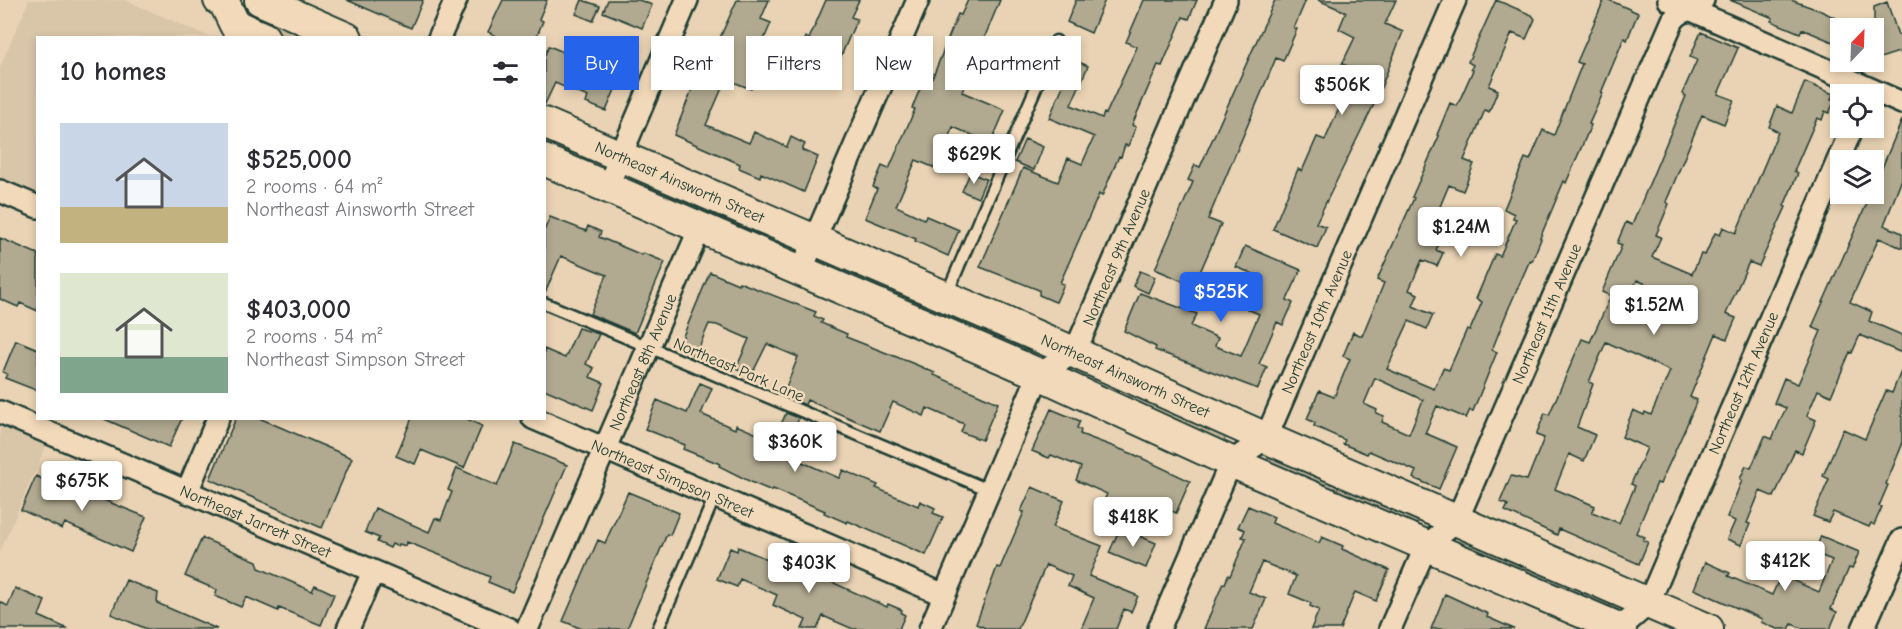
<!DOCTYPE html>
<meta charset="utf-8">
<style>
:root{--surface:#fff;--page:#f7f7f7;--text:#2b2b33;--muted:#7c7c81;--accent:#2563eb}
body{margin:0;font-family:"Comic Neue",sans-serif;background:var(--page);color:var(--text);height:100vh;display:flex;flex-direction:column;font-size:22px;white-space:nowrap}
*{box-sizing:border-box;margin:0}
p{font-size:20px;color:var(--muted)}
.icon{flex:none;width:33px;height:33px;fill:none;stroke:currentColor;stroke-width:2;stroke-linecap:round;stroke-linejoin:round}
.map{position:relative;flex:1;overflow:hidden}
.sheet{position:absolute;left:36px;top:36px;width:510px;height:384px;display:flex;flex-direction:column;background:var(--surface);border-radius:0px;box-shadow:0 3px 9px #0003}
.sheet>*{flex:none}
.hud{position:absolute;left:564px;top:36px;width:570px;height:54px;display:flex;gap:12px}
.needle{width:39px;rotate:23deg}
.fabs{position:absolute;left:1830px;top:18px;display:grid;gap:12px}
.fabs a{display:grid;place-items:center;width:54px;height:54px;border-radius:0px;background:var(--surface);box-shadow:0 3px 9px #0003;font-size:30px}
.price{position:absolute;translate:-50% -51px;padding:0 14px;border-radius:6px;background:#fff;color:#222;font-size:20px;line-height:39px;filter:drop-shadow(0 2px 3px #0008)}
.price::after{content:'';position:absolute;left:50%;top:36px;width:18px;height:14px;margin-left:-9px;background:inherit;clip-path:polygon(0 0,100% 0,50% 100%)}
.price.on{background:var(--accent);color:#fff}
ul{padding:0;list-style:none}
li{display:flex;align-items:center;gap:18px;height:150px;padding:0 24px}
li span{display:grid;place-items:center;flex:none;width:168px;height:120px;border-radius:0px;color:#555}
li>.icon{margin-inline-start:auto}
span .icon{width:72px;height:72px;fill:#fffc;stroke-width:1}
li b{font-size:26px}
h2{display:flex;justify-content:space-between;align-items:center;height:72px;padding:0 24px;font-size:26px}
.tag{padding:0 21px;border-radius:0px;background:var(--surface);box-shadow:0 3px 9px #0003;font-size:21px;line-height:54px}
.tag.on{background:var(--accent);color:#fff}
.map>svg:first-child{display:block}
.built{fill:#d9c6a9}
.green{fill:#c8ba9e;stroke:#747c69;stroke-width:1.5}
.building{fill:#b1a990;stroke:#1f3d34;stroke-width:1.5;fill-rule:evenodd}
.lines{fill:none;stroke-linecap:round;stroke-linejoin:round}
.lane-casing{stroke:#1f3d34;stroke-width:15}
.street-casing{stroke:#1f3d34;stroke-width:26}
.secondary-casing{stroke:#1f3d34;stroke-width:34}
.lane{stroke:#f2d9b9;stroke-width:10}
.street{stroke:#f2d9b9;stroke-width:21}
.secondary{stroke:#f2d9b9;stroke-width:30}
.labels{text-anchor:middle;stroke-width:5;stroke-linejoin:round;paint-order:stroke}
.street-label{font-size:16px;fill:#1f3d34;stroke:#f2d9b9}
</style>
<div class="map">
<svg width="1902" height="629" viewBox="0 0 1902 629">
<rect width="100%" height="100%" fill="#ead3b4"/>
<filter id="ink" filterUnits="userSpaceOnUse"><feTurbulence type="fractalNoise" baseFrequency=".0167" numOctaves="2"/><feDisplacementMap in="SourceGraphic" scale="12" xChannelSelector="R" yChannelSelector="G"/><feConvolveMatrix kernelMatrix="1 2 1 2 8 2 1 2 1" color-interpolation-filters="sRGB"/></filter>
<g filter="url(#ink)">
<path class="built" d="M29,0H125L210,37L38,38L37,205L0,189V67Z
M0,410L52,432L0,552Z"/>
<path class="green" d="M251,8L328,37H278L245,13Z
M545,130L592,156L589,165L545,152Z
M639,178L786,241L783,249L636,184Z
M831,259L1035,350L1032,356L826,270Z
M1077,369L1226,435L1224,441L1219,444L1075,374Z
M1270,454L1418,517L1417,524L1411,528L1268,465V459Z
M1463,537L1611,599L1610,606L1606,610L1460,551L1459,543Z"/>
<path class="building" d="M347,0H423L411,28Z
M503,0H547L539,19L543,21L536,38H500L488,32Z
M582,0L600,6L593,21L576,14Z
M608,0H639L652,5L642,28L603,12Z
M737,0H769L761,19L771,23L756,58L763,61L751,89L726,79L706,125L749,143L754,132L787,147L791,137L805,144L802,150L818,157L804,192L761,173L760,177L739,168L740,164L674,135L696,79L699,80L716,41L718,42Z
M826,0H859L851,17L857,19L832,77L795,62L806,37L809,39Z
M968,0H1000L962,92L1005,110L991,143L953,127L935,168L916,160L896,206L924,219L926,216L959,230L948,256L915,241L916,239L865,218L877,189L873,187L882,166L889,169L915,109L912,108L925,77L932,79L958,14L961,15Z
M1076,0H1105L1091,33L1067,22Z
M1144,0H1197L1189,19L1183,17L1162,66L1158,65L1132,125L1136,127L1128,146L1125,145L1121,157L1119,156L1102,196L1099,194L1060,283L1064,284L1056,302L1053,301L1039,295V290L980,267L1023,168L1058,182L1068,158L1082,164L1094,137L1049,118L1065,81L1051,75L1060,54L1088,66L1071,105L1102,118L1104,113L1106,114L1137,47L1126,42Z
M1275,0H1306L1294,28L1297,29L1283,61L1276,58L1208,219L1221,224L1194,286L1155,269L1193,182L1188,180L1195,165L1200,167Z
M1318,0H1396L1385,24L1403,32L1376,100L1316,223L1326,227L1317,248L1273,229L1298,169L1302,171L1317,137L1325,140L1348,88L1345,87L1353,68L1342,64L1355,37L1339,29L1346,12Z
M1496,0L1532,15L1535,19L1526,39L1512,33L1489,86L1498,90L1489,112L1485,110L1464,160L1474,164L1463,191L1449,185L1431,228L1443,234L1436,250L1443,253L1437,266L1422,260L1409,290L1418,294L1413,306L1433,315L1427,329L1409,321L1387,369L1434,389L1443,368L1449,370L1467,329L1470,330L1482,302L1476,299L1495,254L1500,256L1516,219L1513,218L1514,214L1504,209L1525,158L1530,160L1543,130L1554,135L1582,64L1577,62L1604,0H1609L1638,13L1627,40L1624,38L1601,93H1603L1589,124L1591,125L1566,183L1564,181L1540,238L1541,239L1532,261L1530,260L1507,312L1492,350L1497,352L1473,411L1470,410L1466,418L1437,406L1425,433L1457,447L1439,489L1413,478L1416,471L1369,451L1367,454L1343,444L1345,440L1314,426L1315,423L1307,419L1319,391L1334,397L1350,359L1343,356L1353,332L1362,336L1384,283L1377,280L1414,198L1412,197L1439,136L1437,135L1450,103L1457,106L1473,70L1471,69L1473,65L1468,62ZM1375,378L1423,400L1409,434L1382,422L1384,416L1376,413L1377,410L1364,404Z
M1730,0H1791L1821,11L1840,20V45L1802,29L1800,33L1771,21L1773,18Z
M1887,2L1898,35L1902,34V51L1874,60V34L1876,35L1874,28V7Z
M1701,32L1738,48L1718,94L1734,100L1724,124L1702,115L1666,202L1669,204L1656,235L1661,237L1652,257L1692,274L1701,254L1705,255L1715,233L1720,235L1723,227L1736,233L1778,132L1769,127L1777,106L1792,113L1805,82L1833,94L1831,99L1835,100L1829,113L1825,111L1822,120L1817,118L1794,171L1798,173L1784,206L1786,207L1759,266L1749,262L1726,314L1736,318L1727,339L1716,334L1690,397L1697,400L1685,429L1660,484L1657,483L1636,533L1645,537L1643,540L1648,542L1639,564L1559,529L1557,535L1542,528L1505,511L1508,505L1500,502L1511,476L1527,480L1544,438L1536,435L1545,413L1549,415L1582,339L1590,342L1611,296L1602,292L1622,245L1617,243L1626,222L1632,225L1686,96L1682,94L1697,60L1690,57ZM1637,280L1672,296L1661,322L1625,307ZM1606,342L1670,371L1651,415L1645,412L1644,415L1633,410L1622,437L1647,448L1631,484L1635,486L1619,523L1592,512L1595,506L1555,489L1569,454L1584,461L1595,435L1577,427L1593,384L1589,382Z
M549,46L587,62L588,59L614,70L609,81L616,84V87L606,111L586,103L588,97L555,83L544,106V57Z
M1902,120V179L1884,225L1902,233V248L1879,238L1850,302L1872,312L1869,321L1902,335V353L1860,335L1852,353L1850,352L1831,396L1818,390L1807,416L1816,420L1802,453L1795,450L1774,497L1760,491L1747,523L1750,524L1741,545L1727,539L1735,521L1727,517L1742,480L1740,479L1746,466L1751,468L1765,436L1772,439L1786,408L1774,403L1784,378L1798,384L1821,331L1812,327L1871,194H1874V187Z
M1025,139L1043,147L1034,170L1015,162Z
M970,173L986,179L978,198L962,191Z
M550,217L586,231L588,226L601,232L599,237L642,255L643,253L665,262L635,333L590,314L607,275L597,271L561,256L544,295V231Z
M0,238L38,254V311L20,303L18,307L0,299Z
M1245,246L1301,270L1287,300L1293,303L1283,325L1277,322L1259,364L1267,367L1258,389L1155,350L1156,347L1124,331L1140,293L1197,314L1191,326L1218,338L1215,346L1241,356L1259,314L1247,309L1261,277L1236,267Z
M1140,271L1155,277L1148,293L1133,286Z
M710,272L738,284L739,282L816,312L814,316L823,320L821,323L847,334L846,337L917,365L935,373L934,375L998,403L982,440L961,432L964,424L927,408L924,416L893,402L880,431L807,400L805,405L792,399L794,394L785,390L798,357L767,344L751,376L736,369L749,339L717,325L709,324L695,356L678,348Z
M578,328L599,334L586,364L594,368L590,377L604,383L593,410L544,389V349L565,358Z
M16,340L38,349V391L5,378L7,374L3,372Z
M1902,369V445L1886,484L1888,485L1879,506L1882,507L1874,525L1871,523L1869,527L1833,512L1828,522L1813,516L1829,479L1823,476L1843,429L1865,439L1886,391L1892,393Z
M700,383L712,388L701,414L735,429L736,425L774,441L786,413L799,418L784,454L839,478L843,470L878,485L876,488L918,506L920,501L935,508L933,513L943,517L926,555L848,521L847,523L824,513L825,511L773,489L772,491L753,483L719,466L720,464L683,449L685,445L645,429L657,400L687,413Z
M1051,409L1080,421L1077,428L1081,430L1080,434L1133,454L1190,481L1176,513L1143,498L1130,527L1098,513L1107,494L1076,480L1081,467L1051,455L1049,458L1032,451Z
M102,418H182L169,447Z
M236,418H259L352,458L322,528L210,479Z
M412,418H465L482,426L464,468L421,450L415,464L396,456Z
M515,444L567,465L512,592L488,582L490,577L442,556L407,542L406,546L399,544L398,547L392,544L390,548L377,542L379,538L365,532L375,508L429,532L435,518L441,520L452,492L448,490L457,468L497,486Z
M45,473L80,488L79,490L146,517L131,552L65,523L62,529L21,510L36,476L42,479Z
M1032,487L1064,501L1053,527L1102,546L1089,576L1138,596L1131,612L1124,609L1116,629H1081L1094,598L1068,586L1072,576L1046,565L1018,629H988L976,624L997,567L1000,568L1024,512L1021,511Z
M628,492L679,513L670,535L667,534L627,629H582L563,621L598,540L605,543Z
M1248,506L1274,517L1272,523L1319,543L1322,537L1343,546L1342,549L1389,570L1376,601L1355,592L1340,629H1311L1319,610L1310,606L1311,603L1289,594L1296,576L1262,562L1249,592L1266,599L1253,629H1204L1223,583L1225,584L1228,575L1230,576L1246,538L1242,537L1245,530L1238,527Z
M1120,528L1156,543L1146,568L1109,553Z
M1821,536L1859,552L1852,569L1849,568L1831,609L1837,612L1830,629H1804L1792,624L1789,629H1777L1761,622L1762,619L1694,589L1705,562L1730,573L1728,576L1772,595L1781,575L1819,592L1832,560L1814,553Z
M202,538L257,561L259,568L312,591L315,585L332,593L334,594L321,625L279,608L278,611L246,597L241,607L215,596L217,590L185,576Z
M738,547L813,578L814,574L887,607L888,604L902,610L901,613L905,615L899,629H853L823,616L817,629H802L806,620L773,605L777,595L740,579L737,587L717,579L730,548L737,551Z
M126,580L158,593L157,603L217,629H147L111,614Z
M15,588L45,601L39,616L68,629H0V602L8,606Z
M1445,594L1488,614L1487,617L1514,629H1431Z"/>
<g class="lines">
<g class="lane-casing">
<path id="lane" d="M946,296L1056,41
M544,303L989,490
M658,629L715,496"/>
</g>
<g class="street-casing">
<g id="street">
<path d="M1669,0L1902,103"/>
<path d="M439,38L456,0"/>
<path d="M607,188L687,0"/>
<path d="M0,191L38,207"/>
<path d="M801,271L918,0"/>
<path id="s1" d="M0,412L509,629"/>
<path id="s2" d="M533,418L944,595"/>
<path d="M187,492L218,418"/>
<path d="M348,629L373,572"/>
<path id="s3" d="M527,629L700,228"/>
<path id="s4" d="M930,629L1039,374L1075,352L1226,0"/>
<path id="s5" d="M1159,629L1231,462L1266,438L1455,0"/>
<path id="s6" d="M1390,629L1426,546L1457,520L1673,20L1678,15L1703,0"/>
<path id="s7" d="M1619,629L1648,604L1852,128"/>
<path d="M1863,629L1902,540"/>
</g>
</g>
<g class="secondary-casing">
<g id="secondary">
<path d="M219,0L224,2L235,25L264,38"/>
<path d="M260,0L347,38"/>
<path id="s8" d="M544,123L1053,343L1266,438L1708,629"/>
<path d="M544,160L1039,374L1231,462L1621,629"/>
</g>
</g>
<use href="#lane" class="lane"/>
<use href="#street" class="street"/>
<use href="#secondary" class="secondary"/>
</g>
</g>
<g class="labels">
<g class="street-label">
<text dy="6" stroke="none"><textPath href="#s8" startOffset="148">Northeast Ainsworth Street</textPath></text>
<text dy="6" stroke="none"><textPath href="#s4" startOffset="423">Northeast 9th Avenue</textPath></text>
<text dy="6" stroke="none"><textPath href="#s6" startOffset="356">Northeast 11th Avenue</textPath></text>
<text dy="6" stroke="none"><textPath href="#s5" startOffset="351">Northeast 10th Avenue</textPath></text>
<text dy="6" stroke="none"><textPath href="#s3" startOffset="291">Northeast 8th Avenue</textPath></text>
<text transform="translate(739 369) rotate(23)" y="6">Northeast Park Lane</text>
<text dy="6" stroke="none"><textPath href="#s8" startOffset="634">Northeast Ainsworth Street</textPath></text>
<text dy="6" stroke="none"><textPath href="#s7" startOffset="279">Northeast 12th Avenue</textPath></text>
<text dy="6" stroke="none"><textPath href="#s2" startOffset="152">Northeast Simpson Street</textPath></text>
<text dy="6" stroke="none"><textPath href="#s1" startOffset="278">Northeast Jarrett Street</textPath></text>
</g>
</g>
</svg>
<div class="fabs">
<a><svg class="needle" viewBox="-14 -14 28 28"><path d="M0-13l5 13h-10z" fill="#e53935"/><path d="M0 13l5-13h-10z" fill="#7c7c81"/></svg></a>
<a><svg class="icon" aria-label="locate" viewBox="0 0 24 24"><circle cx="12" cy="12" r="6"/><path d="M12 2v4M12 18v4M2 12h4M18 12h4"/></svg></a>
<a><svg class="icon" aria-label="layers" viewBox="0 0 24 24"><path d="M12 4l9 5-9 5-9-5zM3 14l9 5 9-5"/></svg></a>
</div>
<b class="price" style="left:1342px;top:116px">$506K</b>
<b class="price" style="left:974px;top:185px">$629K</b>
<b class="price" style="left:1461px;top:258px">$1.24M</b>
<b class="price on" style="left:1221px;top:323px">$525K</b>
<b class="price" style="left:1654px;top:336px">$1.52M</b>
<b class="price" style="left:795px;top:473px">$360K</b>
<b class="price" style="left:82px;top:512px">$675K</b>
<b class="price" style="left:1133px;top:548px">$418K</b>
<b class="price" style="left:1785px;top:592px">$412K</b>
<b class="price" style="left:809px;top:594px">$403K</b>
<div class="hud">
<a class="tag on">Buy</a>
<a class="tag">Rent</a>
<a class="tag">Filters</a>
<a class="tag">New</a>
<a class="tag">Apartment</a>
</div>
<section class="sheet">
<h2>10 homes<svg class="icon" aria-label="filters" viewBox="0 0 24 24"><path d="M4 7h16M4 17h16"/><circle cx="9" cy="7" r="2"/><circle cx="15" cy="17" r="2"/></svg></h2>
<ul>
<li><span style="background:linear-gradient(#c9d6e8 70%,#c2b280 0)"><svg class="icon" aria-label="home" viewBox="0 0 24 24"><path d="M3 11l9-7 9 7M6 9v11h12V9"/></svg></span><div><b>$525,000</b><p>2 rooms · 64 m²</p><p>Northeast Ainsworth Street</p></div></li>
<li><span style="background:linear-gradient(#dfe7d0 70%,#7fa58c 0)"><svg class="icon" aria-label="home" viewBox="0 0 24 24"><path d="M3 11l9-7 9 7M6 9v11h12V9"/></svg></span><div><b>$403,000</b><p>2 rooms · 54 m²</p><p>Northeast Simpson Street</p></div></li>
</ul>
</section>
</div>
